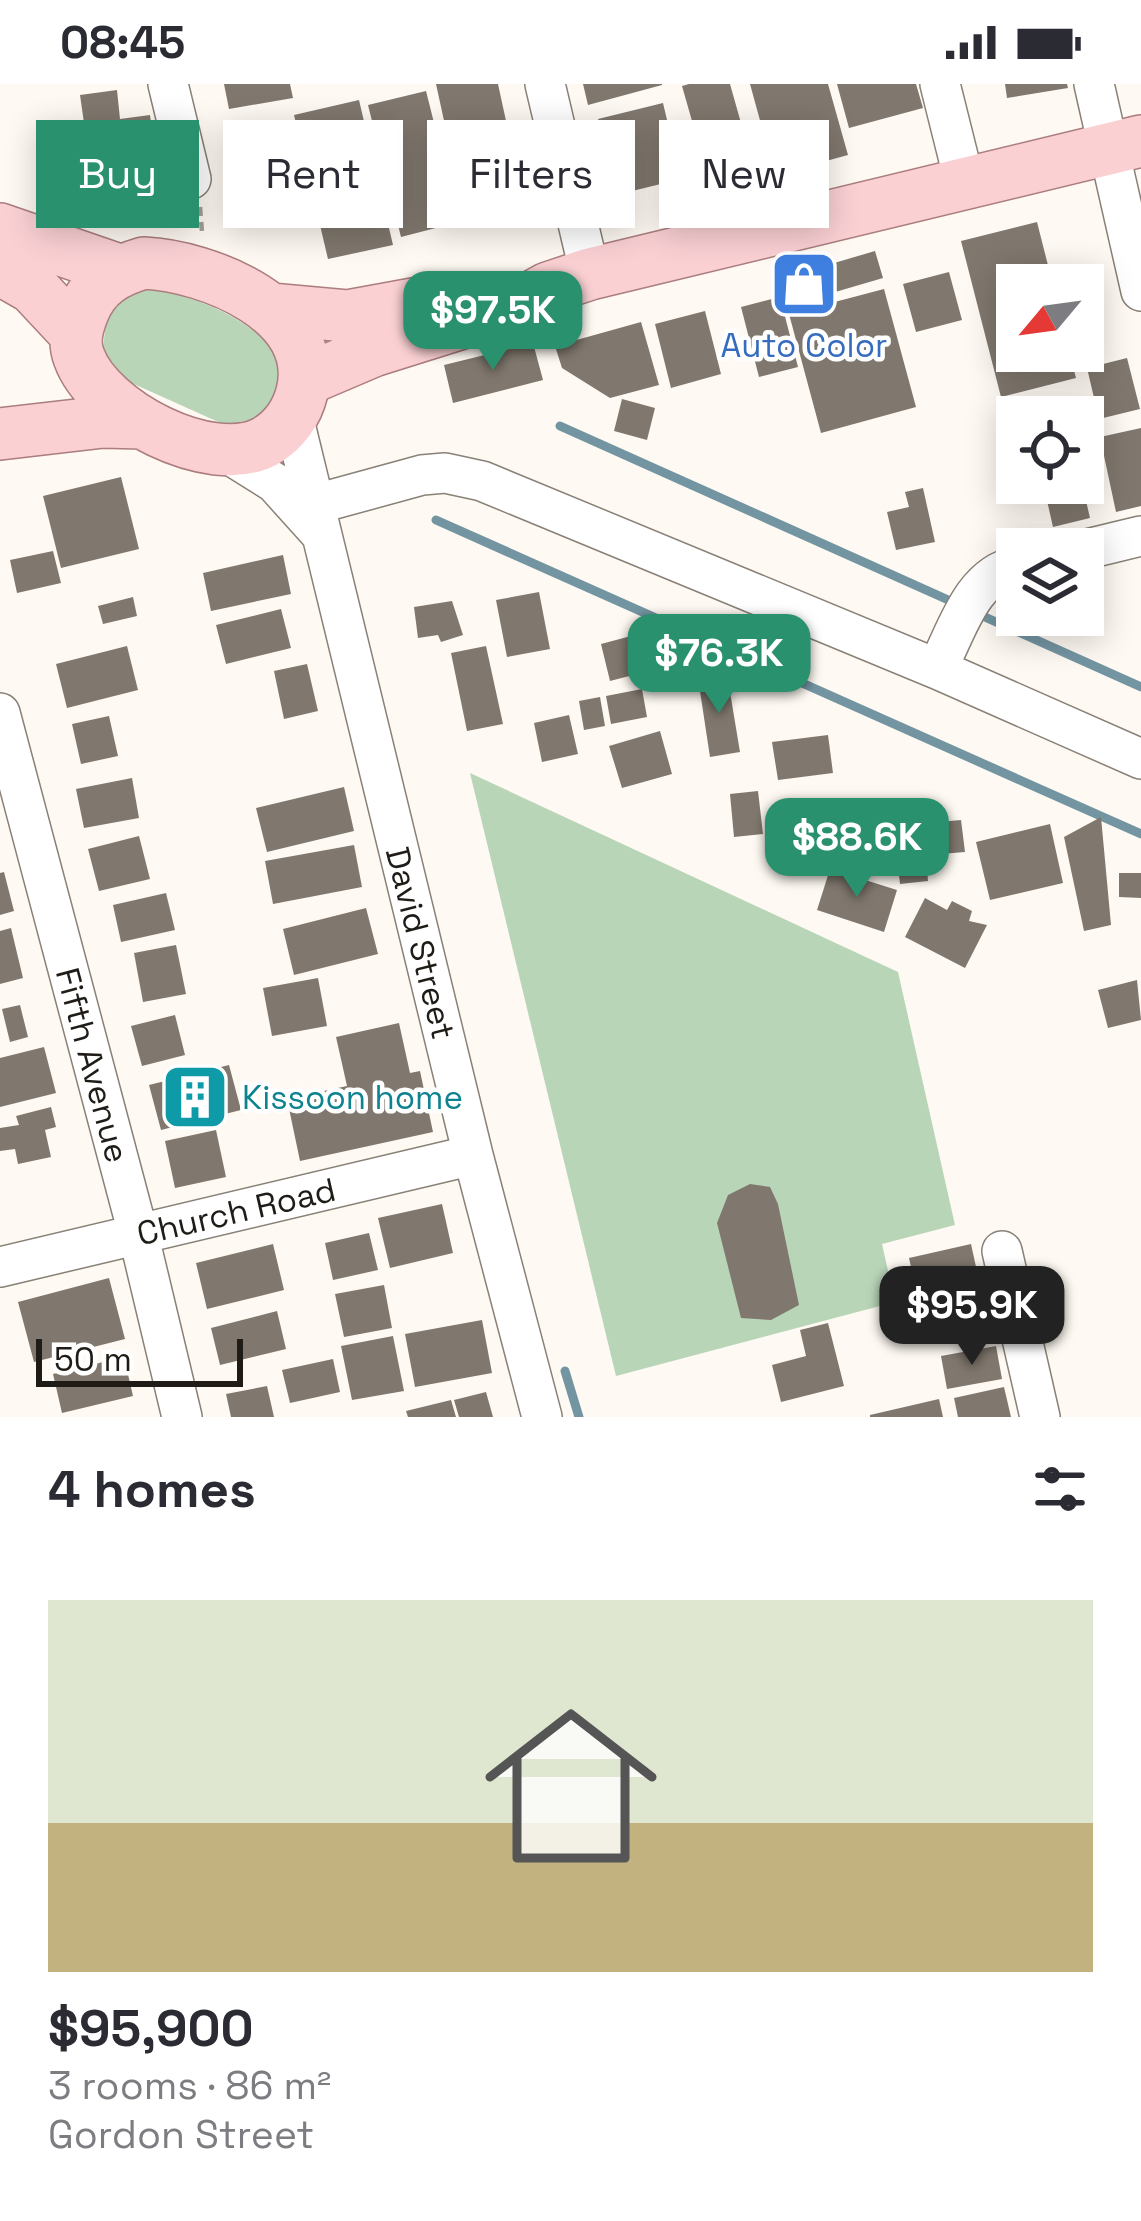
<!DOCTYPE html>
<meta charset="utf-8">
<style>
:root{--surface:#fff;--page:#f2f2f3;--text:#2b2b33;--muted:#7c7c81;--accent:#2a916e}
body{margin:0;font-family:"Space Grotesk",sans-serif;background:var(--page);color:var(--text);height:100vh;display:flex;flex-direction:column;font-size:45px;white-space:nowrap}
*{box-sizing:border-box;margin:0}
p{font-size:39px;color:var(--muted)}
.icon{flex:none;width:66px;height:66px;fill:none;stroke:currentColor;stroke-width:2;stroke-linecap:round;stroke-linejoin:round}
.map{position:relative;height:1333px;overflow:hidden}
.details{display:flex;flex-direction:column;background:var(--surface);flex:1}
.details>*{flex:none}
.guide{position:absolute;left:36px;top:36px;width:1071px;height:108px;display:flex;gap:24px}
.needle{width:78px;rotate:241deg}
.fabs{position:absolute;left:996px;top:180px;display:grid;gap:24px}
.fabs a{display:grid;place-items:center;width:108px;height:108px;border-radius:0px;background:var(--surface);box-shadow:0 6px 30px #0003;font-size:60px}
.scale{position:absolute;left:36px;bottom:30px;width:207px;box-sizing:border-box;padding-left:12px;border:6px solid #1f1c18;border-top:0;font-size:33px;line-height:42px;white-space:nowrap;color:#1f1c18;-webkit-text-stroke:9px #fff;paint-order:stroke}
.price{position:absolute;translate:-50% -102px;padding:0 27px;border-radius:24px;background:var(--accent);color:#fff;font-size:39px;line-height:78px;filter:drop-shadow(0 3px 6px #0008)}
.price::after{content:'';position:absolute;left:50%;top:72px;width:36px;height:27px;margin-left:-18px;background:inherit;clip-path:polygon(0 0,100% 0,50% 100%)}
.price.active{background:#222;color:#fff}
ul{padding:0;list-style:none}
li{display:grid;align-content:center;gap:24px;height:636px;padding:0 48px}
li span{display:grid;place-items:center;height:372px;border-radius:0px;color:#555}
li>.icon{margin-inline-start:auto}
span .icon{width:216px;height:216px;fill:#fffc;stroke-width:1}
li b{font-size:51px}
h2{display:flex;justify-content:space-between;align-items:center;height:144px;padding:0 48px;font-size:51px}
.chip{padding:0 42px;border-radius:0px;background:var(--surface);box-shadow:0 6px 30px #0003;font-size:42px;line-height:108px}
.chip.active{background:var(--accent);color:#fff}
.status{display:flex;justify-content:space-between;align-items:center;height:84px;padding:0 60px;background:var(--surface);direction:ltr}
.status svg{height:33px;fill:currentColor}
.map>svg:first-child{display:block}
.green{fill:#b9d5b8}
.lines{fill:none;stroke-linecap:round;stroke-linejoin:round}
.stream{stroke:#7395a2;stroke-width:9}
.building{fill:#80786e}
.minor-casing{stroke:#898177;stroke-width:42}
.major-casing{stroke:#ab7d7e;stroke-width:54}
.path{stroke:#a29e98;stroke-width:4.5;stroke-dasharray:9 6;stroke-linecap:butt}
.minor{stroke:#fff;stroke-width:39}
.major{stroke:#fad0d3;stroke-width:51}
.labels{text-anchor:middle;stroke-width:9;stroke-linejoin:round;paint-order:stroke}
.shop-label{font-size:33px;fill:#366cbe;stroke:#fff}
.street-label{font-size:33px;fill:#1f1c18;stroke:#fff}
.culture-label{font-size:33px;fill:#0d838f;stroke:#fff;text-anchor:start}
</style>
<div class="status"><b>08:45</b><svg viewBox="0 0 49 12"><path d="M0 12V9h3v3zM5 12V6h3v6zM10 12V3h3v9zM15 12V0h3v12zM26 1h20v11H26zM47 4h2v5h-2z"/></svg></div>
<div class="map">
<svg width="1141" height="1333" viewBox="0 0 1141 1333">
<rect width="100%" height="100%" fill="#fef9f2"/>
<path class="green" d="M137,205C189,207 241,231 278,267L277,314L257,334L225,341L116,292L103,266L106,235L113,222Z
M470,689L898,888L955,1141L882,1160L895,1218L616,1292Z"/>
<g class="lines">
<path class="stream" d="M560,342L955,519
M436,436L1141,750
M976,529L1141,603
M565,1287L579,1333"/>
</g>
<path class="building" d="M224,0H290L293,14L229,25Z
M436,0H498L526,129L467,142Z
M583,0H662V1L588,21Z
M689,0H730L743,46L698,58L682,2Z
M750,0H828L848,71L775,91Z
M837,0H916L923,24L849,44Z
M1005,0H1067L1068,4L1007,14Z
M117,6L120,35L150,31L158,91L124,95L120,63L88,67L80,11Z
M426,7L459,138L401,153L368,21Z
M359,16L393,161L328,175L294,31Z
M663,19L681,95L616,111L598,35Z
M1037,138L1053,201H1017V267H1069L1076,294L1001,313L961,157Z
M875,167L883,194L791,221L783,194Z
M949,188L962,236L916,248L903,200Z
M884,205L916,323L821,349L789,230Z
M780,213L798,283L759,293L741,223Z
M705,227L721,290L671,304L655,240Z
M641,238L659,301L610,314L562,284L555,262Z
M533,259L543,296L453,319L444,281Z
M1127,274L1140,325L1099,335L1087,284Z
M622,315L655,324L647,356L614,347Z
M1141,344V422L1116,428L1100,353Z
M121,393L139,465L61,484L43,412Z
M1043,399H1082L1090,434L1053,443Z
M923,404L935,458L896,466L887,428L909,423L905,408Z
M53,467L61,499L17,509L10,476Z
M283,471L291,510L211,527L203,489Z
M539,508L550,565L507,573L496,516Z
M133,513L137,532L103,540L98,522Z
M452,517L463,551L441,558L438,551L418,554L414,523Z
M281,525L291,564L226,580L216,541Z
M631,552L641,589L610,597L601,560Z
M127,562L138,606L67,624L56,580Z
M486,562L503,640L467,647L451,569Z
M307,580L318,627L284,635L274,587Z
M727,590L740,668L710,673L698,594Z
M642,605L647,633L611,640L606,612Z
M600,613L605,642L584,646L579,617Z
M569,631L578,670L542,678L534,639Z
M109,632L118,672L81,680L72,640Z
M660,647L672,690L622,704L609,662Z
M828,651L833,689L778,696L772,658Z
M132,694L139,734L84,744L76,705Z
M344,703L354,747L267,768L256,724Z
M758,707L763,750L734,753L730,710Z
M851,730L860,778L830,785L820,736Z
M1101,733L1111,841L1084,847L1064,753Z
M961,736L965,768L941,770L938,738Z
M1050,740L1063,799L990,816L976,758Z
M139,752L150,795L99,807L88,765Z
M931,753L935,781L927,782L928,797L900,800L895,757Z
M354,761L362,803L273,820L265,777Z
M830,785L897,806L884,848L817,826Z
M4,788L14,827L0,831V789Z
M1119,789H1141V814L1119,813Z
M166,809L175,846L121,858L113,821Z
M925,814L947,826L952,817L972,827L969,837L987,841L965,884L905,853Z
M366,824L378,870L294,891L283,845Z
M11,844L23,894L0,900V847Z
M176,861L186,910L143,918L134,869Z
M318,894L327,942L272,952L263,904Z
M1137,896L1141,936L1108,944L1098,906Z
M20,921L28,953L10,958L2,925Z
M175,931L185,971L142,982L131,942Z
M399,939L410,989L420,987L433,1048L300,1077L287,1015L347,1002L336,953Z
M44,963L56,1009L0,1023V974Z
M229,981L241,1026L161,1046L149,1001Z
M51,1023L56,1043L45,1046L51,1073L18,1080L15,1065L0,1067V1044L19,1041L16,1032Z
M216,1046L226,1093L175,1104L165,1057Z
M750,1100L770,1103L778,1120L799,1221L771,1236L741,1234L717,1139L728,1111Z
M442,1120L453,1169L390,1184L378,1134Z
M369,1149L378,1186L333,1196L325,1159Z
M273,1160L284,1206L207,1225L196,1179Z
M971,1160L980,1201L918,1214L909,1174Z
M109,1194L125,1255L34,1278L18,1218Z
M384,1201L392,1244L344,1253L335,1210Z
M277,1227L286,1265L220,1281L211,1244Z
M482,1236L492,1289L415,1303L405,1250Z
M828,1239L844,1302L781,1318L772,1281L806,1272L800,1246Z
M393,1252L404,1307L352,1316L341,1262Z
M996,1262L1002,1295L947,1305L941,1272Z
M124,1273L133,1312L62,1329L53,1290Z
M333,1275L340,1308L290,1319L282,1286Z
M267,1302L274,1333H231L226,1310Z
M1004,1303L1011,1333H958L954,1314Z
M486,1308L493,1333H459L454,1316Z
M939,1315L943,1333H870V1331Z
M451,1316L456,1333H408L406,1327Z"/>
<g class="lines">
<g class="minor-casing">
<path id="minor" d="M168,0L191,95
M545,0L590,190
M940,0L965,100
M1094,0L1141,207
M293,332L473,1071L542,1333
M224,367L275,399L320,449
M316,420L422,391L445,389L482,397L937,585L1141,675
M1083,466L1141,452
M937,585C957,547 971,491 1017,482
M0,629L138,1149L182,1333
M1002,1167L1040,1333
M0,1183L473,1071"/>
</g>
<g class="major-casing">
<path id="major" d="M0,145L119,186
M144,179C208,182 322,227 302,308C297,329 284,347 265,358C210,387 99,329 79,273C73,258 77,243 83,228C94,199 116,187 144,179Z
M0,185L33,204L76,250
M270,225L347,232L440,215
M305,296L373,267L516,222L548,204L590,190L1141,57
M0,350L103,338L143,339"/>
</g>
<path class="path" d="M200,123L202,148"/>
<use href="#minor" class="minor"/>
<use href="#major" class="major"/>
</g>
<defs>
<g id="shop-square" transform="scale(3.45)"><rect x="-9" y="-9" width="18" height="18" rx="4" fill="#3f7fe0" stroke="#fff"/><path d="M-5-2.5h2.3a2.7 3.5 0 0 1 5.4 0H5L5.5 6h-11ZM-1.5-2.5h3a1.5 2.3 0 0 0-3 0Z" fill="#fff"/></g>
<g id="building-square" transform="scale(3.45)"><rect x="-9" y="-9" width="18" height="18" rx="4" fill="#0f9aa8" stroke="#fff"/><path d="M-4-6H4V6H1V3H-1V6H-4ZM-2.5-4.3h1.7v1.8h-1.7ZM.8-4.3h1.7v1.8H.8ZM-2.5-1h1.7V.8h-1.7ZM.8-1h1.7V.8H.8Z" fill="#fff"/></g>
</defs>
<g fill-rule="evenodd">
<use href="#shop-square" x="804" y="200"/>
<use href="#building-square" x="195" y="1013"/>
</g>
<g class="labels">
<g class="shop-label">
<text x="804" y="273">Auto Color</text>
</g>
<g class="street-label">
<text transform="translate(421 859) rotate(76)" y="12">David Street</text>
<text transform="translate(93 981) rotate(75)" y="12">Fifth Avenue</text>
<text transform="translate(236 1127) rotate(-13)" y="12">Church Road</text>
</g>
<g class="culture-label">
<text x="242" y="1025">Kissoon home</text>
</g>
</g>
</svg>
<div class="fabs">
<a><svg class="needle" viewBox="-14 -14 28 28"><path d="M0-13l5 13h-10z" fill="#e53935"/><path d="M0 13l5-13h-10z" fill="#7c7c81"/></svg></a>
<a><svg class="icon" aria-label="locate" viewBox="0 0 24 24"><circle cx="12" cy="12" r="6"/><path d="M12 2v4M12 18v4M2 12h4M18 12h4"/></svg></a>
<a><svg class="icon" aria-label="layers" viewBox="0 0 24 24"><path d="M12 4l9 5-9 5-9-5zM3 14l9 5 9-5"/></svg></a>
</div>
<div class="scale">50 m</div>
<b class="price" style="left:493px;top:289px">$97.5K</b>
<b class="price" style="left:719px;top:632px">$76.3K</b>
<b class="price" style="left:857px;top:816px">$88.6K</b>
<b class="price active" style="left:972px;top:1284px">$95.9K</b>
<div class="guide">
<a class="chip active">Buy</a>
<a class="chip">Rent</a>
<a class="chip">Filters</a>
<a class="chip">New</a>
</div>
</div>
<section class="details">
<h2>4 homes<svg class="icon" aria-label="filters" viewBox="0 0 24 24"><path d="M4 7h16M4 17h16"/><circle cx="9" cy="7" r="2"/><circle cx="15" cy="17" r="2"/></svg></h2>
<ul>
<li><span style="background:linear-gradient(#dfe7d0 60%,#c2b280 0)"><svg class="icon" aria-label="home" viewBox="0 0 24 24"><path d="M3 11l9-7 9 7M6 9v11h12V9"/></svg></span><div><b>$95,900</b><p>3 rooms · 86 m²</p><p>Gordon Street</p></div></li>
</ul>
</section>
